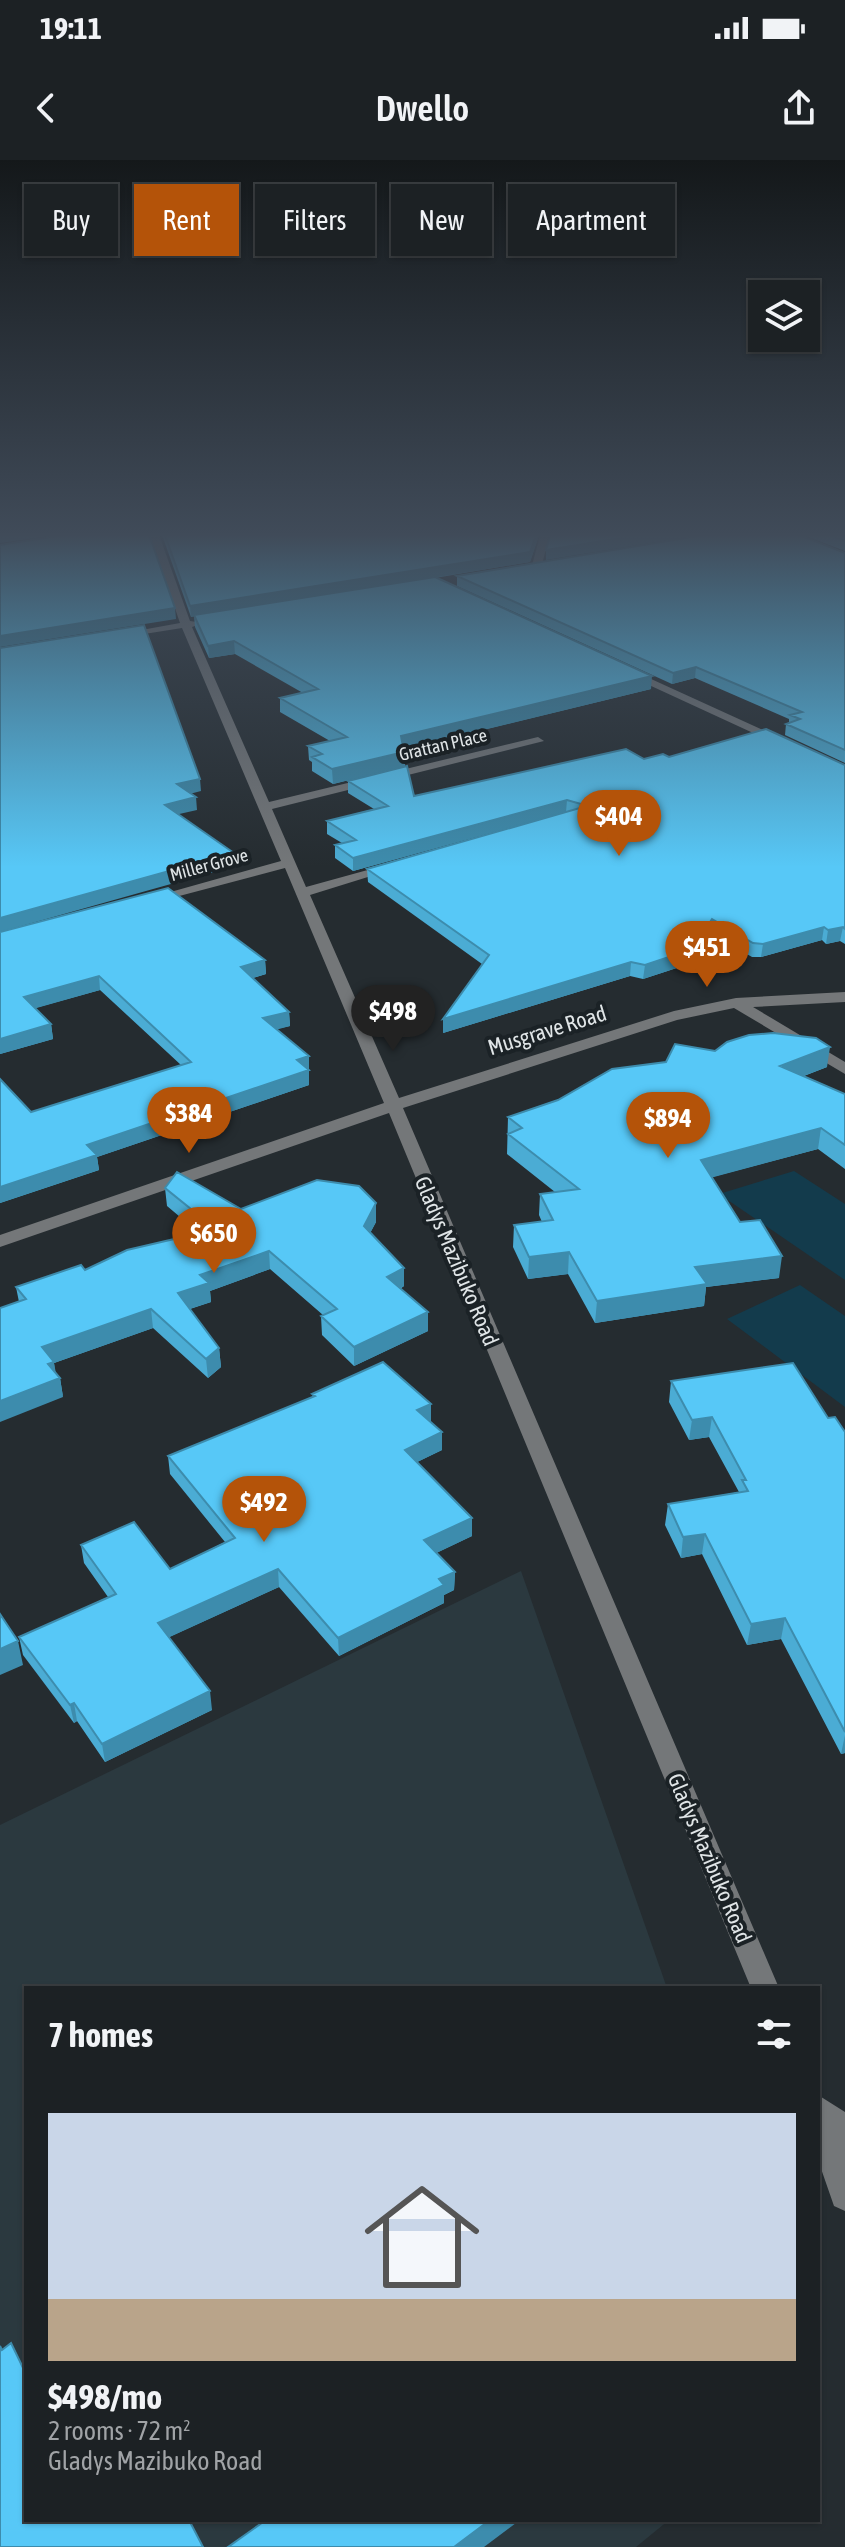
<!DOCTYPE html>
<meta charset="utf-8">
<style>
:root{--surface:#1c2124;--page:#292e31;--text:#f1f3f6;--muted:#a0a3a6;--line:#3a3e41;--accent:#b45309}
body{margin:0;font-family:"Asap Condensed",sans-serif;background:var(--page);color:var(--text);height:100vh;display:flex;flex-direction:column;font-size:30px;white-space:nowrap}
*{box-sizing:border-box;margin:0}
p{font-size:26px;color:var(--muted)}
.icon{flex:none;width:44px;height:44px;fill:none;stroke:currentColor;stroke-width:2;stroke-linecap:round;stroke-linejoin:round}
.map{position:relative;flex:1;overflow:hidden}
.sheet{position:absolute;left:24px;top:1826px;width:796px;height:536px;display:flex;flex-direction:column;background:var(--surface);border-radius:0px;box-shadow:0 2px 6px #0004,0 0 0 2px var(--line)}
.sheet>*{flex:none}
.hud{position:absolute;left:24px;top:24px;width:798px;height:72px;display:flex;gap:16px}
.tools{position:absolute;left:748px;top:120px;display:grid;gap:16px}
.tools a{display:grid;place-items:center;width:72px;height:72px;border-radius:0px;background:var(--surface);box-shadow:0 2px 6px #0004,0 0 0 2px var(--line);font-size:40px}
.price{position:absolute;translate:-50% -68px;padding:0 18px;border-radius:28px;background:var(--accent);color:#fff;font-size:26px;line-height:52px;filter:drop-shadow(0 2px 4px #0008)}
.price::after{content:'';position:absolute;left:50%;top:48px;width:24px;height:18px;margin-left:-12px;background:inherit;clip-path:polygon(0 0,100% 0,50% 100%)}
.price.active{background:#222;color:#fff}
ul{padding:0;list-style:none}
li{display:grid;align-content:center;gap:16px;height:424px;padding:0 24px}
li span{display:grid;place-items:center;height:248px;border-radius:0px;color:#555}
li>.icon{margin-inline-start:auto}
span .icon{width:144px;height:144px;fill:#fffc;stroke-width:1}
li b{font-size:34px}
h2{display:flex;justify-content:space-between;align-items:center;height:96px;padding:0 24px;font-size:34px}
.tag{padding:0 28px;border-radius:0px;background:var(--surface);box-shadow:0 2px 6px #0004,0 0 0 2px var(--line);font-size:28px;line-height:72px}
.tag.active{background:var(--accent);color:#fff}
.status{display:flex;justify-content:space-between;align-items:center;height:56px;padding:0 40px;background:var(--surface);direction:ltr}
.status svg{height:22px;fill:currentColor}
header{display:flex;justify-content:space-between;align-items:center;height:104px;padding:0 24px;background:var(--surface);font-size:36px;font-weight:600}
.map>svg:first-child{display:block}
.built{fill:#2b393f}
.green{fill:#133b4c}
.lines{fill:none;stroke-linecap:round;stroke-linejoin:round}
.minor{fill:#747779;fill-rule:evenodd}
.wall{fill:#4bacd4}
.shaded-wall{fill:#3d8cad}
.building{fill:#57c8f7;stroke:#3d8cad;stroke-width:2}
.labels{text-anchor:middle;stroke-width:8;stroke-linejoin:round;paint-order:stroke}
.far-street-label{font-size:18px;fill:#e0e5e7;stroke:#1b2226}
.street-label{font-size:22px;fill:#e0e5e7;stroke:#1b2226}
</style>
<div class="status"><b>19:11</b><svg viewBox="0 0 49 12"><path d="M0 12V9h3v3zM5 12V6h3v6zM10 12V3h3v9zM15 12V0h3v12zM26 1h20v11H26zM47 4h2v5h-2z"/></svg></div>
<header><svg class="icon" aria-label="back" viewBox="0 0 24 24"><path d="M15 5l-7 7 7 7"/></svg>Dwello<svg class="icon" aria-label="share" viewBox="0 0 24 24"><path d="M12 15V3M7 8l5-5 5 5M5 13v7h14v-7"/></svg></header>
<div class="map">
<svg width="845" height="2387" viewBox="0 0 845 2387">
<rect width="100%" height="100%" fill="#252c30"/>
<path class="built" d="M521,1411L667,1828H26V2360H669L636,2387H0V1665Z"/>
<path class="green" d="M794,1011L845,1044V1120L719,1034Z
M800,1125L845,1156V1247L727,1159Z"/>
<g class="lines">
<path class="minor" d="M149,372H158L190,461L203,463L192,467L269,642L538,577L544,581L272,649L306,727L393,703L400,707L310,735L399,938L674,851L736,838L845,832V842L753,847L845,902V914L734,848L677,860L403,948L779,1828H751L389,953L0,1087V1075L384,943L285,708L149,744L142,740L281,701L182,468L119,478L114,475L180,463Z
M541,372H550L541,409L536,412L531,409Z
M627,508L787,581L789,583L779,585L623,513L622,511Z
M818,1935L845,1952V2051L834,2046L818,2000Z"/>
</g>
<path class="wall" d="M161,372H540L530,402L435,418L651,529L404,589L405,606L333,624L312,611V602L309,600L308,586L330,581L280,552V538L303,533L235,494L209,498L195,467L194,456L191,457Z
M795,372H845V391Z
M845,393V603L785,575L786,564L789,563V559L695,518L672,524L457,426V416Z
M669,597L845,605V784L840,781L826,784L822,780L761,797H752L710,773L692,803L643,819L630,816L443,873L482,804L368,722L367,709L566,652L353,711L335,698V685L342,683L327,674V661L374,649L348,633V621L414,636L644,599Z
M0,772L265,800L266,814L253,818L289,852L290,866L276,869L309,896V925L97,997L99,1010L0,1043V919L31,952L181,905L100,830L35,848L51,864L53,879L0,894Z
M715,891L827,907L804,916L845,934V1009L818,989L712,1017L740,1062L779,1118L706,1127L704,1146L595,1163L568,1114L528,1119L513,1087L514,1065L542,1062L539,1055L540,1034L555,1032L507,994L508,957L666,902Z
M165,1028L241,1049L376,1062L370,1073L404,1108V1126L400,1129L428,1171L354,1206L322,1175L321,1156L323,1155L270,1109L210,1131L211,1142L190,1149L219,1188L221,1207L208,1218L153,1168L54,1203L55,1213L60,1218L63,1237L19,1142L16,1127L85,1110L193,1074L192,1067L167,1046Z
M671,1221L828,1258L845,1272V1593L841,1594L781,1479L747,1485L702,1394L681,1398L665,1365L668,1344L739,1332L709,1277L689,1280L669,1242Z
M312,1234L430,1262L442,1272V1290L417,1302L472,1358V1376L436,1393L455,1412L454,1430L444,1435V1443L339,1496L279,1427L169,1477L212,1550L105,1602L77,1561L74,1563L23,1495L19,1477L108,1437L84,1403L81,1385L170,1409L225,1382L170,1314L168,1296L313,1237Z"/>
<path class="shaded-wall" d="M6,372H78L0,383V373Z
M537,372H540L530,402L191,457L190,446Z
M659,372H718L546,400V390Z
M175,448L176,459L0,487V476Z
M234,481L235,494L209,498L208,486Z
M696,507L695,518L672,524L673,513Z
M652,516L651,529L401,590V576Z
M404,592L405,606L333,624L332,609Z
M200,619L201,631L178,637L177,624Z
M196,637L197,650L166,657L165,645Z
M567,640L566,652L353,711V698Z
M234,693L235,706L0,772V758Z
M712,759L710,773L692,803L643,819L645,805Z
M824,767L822,780L761,797L763,784Z
M843,767L840,781L826,784L828,770Z
M265,800L266,814L242,821L241,807Z
M631,802L630,816L443,873V859Z
M99,816L100,830L26,851L24,837Z
M289,852L290,866L264,873L263,858Z
M51,864L53,879L0,894V879Z
M830,887L827,907L777,926L780,906Z
M309,896V925L97,997L99,1010L0,1043V1027L87,985L297,900Z
M821,968L818,989L699,1021L701,1000Z
M376,1043V1062L364,1085V1066Z
M269,1091L270,1109L210,1131L211,1142L180,1152L178,1133L200,1115Z
M569,1092L568,1114L528,1119L529,1097Z
M782,1096L779,1118L706,1127L704,1146L595,1163L597,1141L695,1107Z
M404,1108V1126L387,1136V1117Z
M151,1149L153,1168L54,1203L57,1219L60,1218L63,1237L0,1262V1241L42,1187Z
M428,1152V1171L354,1206V1187Z
M219,1188L221,1207L208,1218L206,1199Z
M431,1244V1262L417,1250Z
M712,1257L709,1277L689,1280L692,1260Z
M442,1272V1290L405,1308V1290Z
M472,1358V1376L424,1399V1380Z
M705,1374L702,1394L681,1398L683,1377Z
M278,1409L279,1427L161,1481L158,1463Z
M455,1412L454,1430L444,1435V1443L339,1496L338,1478L439,1419Z
M785,1458L781,1479L747,1485L751,1464Z
M18,1481L23,1505L0,1515V1489Z
M210,1531L212,1550L105,1602L102,1584Z
M74,1543L77,1561L74,1563L70,1545Z
M845,1575V1593L841,1594Z
M490,2360H520L484,2387H454Z"/>
<path class="building" d="M83,372H148L175,448L0,476V385Z
M164,372H537L530,392L190,446Z
M551,372H659L546,390Z
M722,372H792L845,393V590L786,564L800,559L790,555L802,552L696,507L673,513L457,416Z
M822,372H845V381Z
M435,417L652,516L401,576L404,592L332,609L312,597L322,594L308,586L347,577L280,538L318,529L234,481L208,486L194,455Z
M144,465L200,619L177,624L196,637L165,645L234,693L0,758V488Z
M766,569L845,605V769L843,767L828,770L824,767L763,784L753,783L712,759L693,789L645,805L631,802L443,859L489,795L367,709L580,648L581,644L567,640L353,698L335,685L356,680L327,661L388,646L348,621L407,606L414,636L626,589L644,599L663,594L669,597Z
M168,728L265,800L241,807L289,852L263,858L309,896L297,900L309,910L87,985L97,995L0,1027V919L31,952L191,902L99,816L24,837L51,864L0,879V772Z
M773,873L816,878L830,887L780,906L845,934V985L821,968L701,1000L740,1062L760,1060L782,1096L695,1107L707,1124L597,1141L569,1092L529,1097L514,1065L553,1060L540,1034L579,1029L508,974L522,968L508,957L558,940L612,909L666,902L675,884L715,891L727,882L749,875Z
M177,1012L241,1049L317,1020L359,1026L376,1043L364,1066L404,1108L387,1117L428,1152L354,1187L321,1156L337,1149L269,1091L200,1115L209,1123L178,1133L219,1188L206,1199L151,1149L42,1187L54,1202L48,1204L60,1218L0,1241V1148L26,1139L16,1127L81,1105L85,1110L127,1090L200,1073L192,1067L207,1062L165,1028Z
M383,1202L431,1244L417,1250L442,1272L405,1290L472,1358L424,1380L455,1412L439,1419L444,1425L338,1478L278,1409L158,1463L210,1531L102,1584L74,1543L70,1545L19,1477L116,1434L81,1385L134,1362L170,1409L235,1378L168,1296L315,1236L312,1234Z
M793,1203L828,1258L835,1257L845,1272V1572L785,1458L751,1464L705,1374L683,1377L668,1344L748,1331L742,1320H746L712,1257L692,1260L671,1221Z
M0,1454L18,1481L0,1489Z
M11,2183L26,2214V2360H189L203,2387H0V2186L2,2190Z
M266,2360H490L454,2387H228Z"/>
<linearGradient id="sky" x2="0" y2="1"><stop stop-color="#14181a"/><stop offset="0.53" stop-color="#404b59"/><stop offset="1" stop-color="#404b59" stop-opacity="0"/></linearGradient>
<rect width="845" height="707" fill="url(#sky)"/>
<g class="labels">
<g class="far-street-label">
<text transform="translate(443 585) rotate(-13)" y="6">Grattan Place</text>
<text transform="translate(209 705) rotate(-15)" y="6">Miller Grove</text>
</g>
<g class="street-label">
<text transform="translate(547 870) rotate(-17)" y="8">Musgrave Road</text>
<text transform="translate(457 1101) rotate(67)" y="8">Gladys Mazibuko Road</text>
<text transform="translate(710 1698) rotate(67)" y="8">Gladys Mazibuko Road</text>
</g>
</g>
</svg>
<div class="tools">
<a><svg class="icon" aria-label="layers" viewBox="0 0 24 24"><path d="M12 4l9 5-9 5-9-5zM3 14l9 5 9-5"/></svg></a>
</div>
<b class="price" style="left:619px;top:698px">$404</b>
<b class="price" style="left:707px;top:829px">$451</b>
<b class="price active" style="left:393px;top:893px">$498</b>
<b class="price" style="left:189px;top:995px">$384</b>
<b class="price" style="left:668px;top:1000px">$894</b>
<b class="price" style="left:214px;top:1115px">$650</b>
<b class="price" style="left:264px;top:1384px">$492</b>
<div class="hud">
<a class="tag">Buy</a>
<a class="tag active">Rent</a>
<a class="tag">Filters</a>
<a class="tag">New</a>
<a class="tag">Apartment</a>
</div>
<section class="sheet">
<h2>7 homes<svg class="icon" aria-label="filters" viewBox="0 0 24 24"><path d="M4 7h16M4 17h16"/><circle cx="9" cy="7" r="2"/><circle cx="15" cy="17" r="2"/></svg></h2>
<ul>
<li><span style="background:linear-gradient(#c9d6e8 75%,#b9a48a 0)"><svg class="icon" aria-label="home" viewBox="0 0 24 24"><path d="M3 11l9-7 9 7M6 9v11h12V9"/></svg></span><div><b>$498/mo</b><p>2 rooms · 72 m²</p><p>Gladys Mazibuko Road</p></div></li>
</ul>
</section>
</div>
